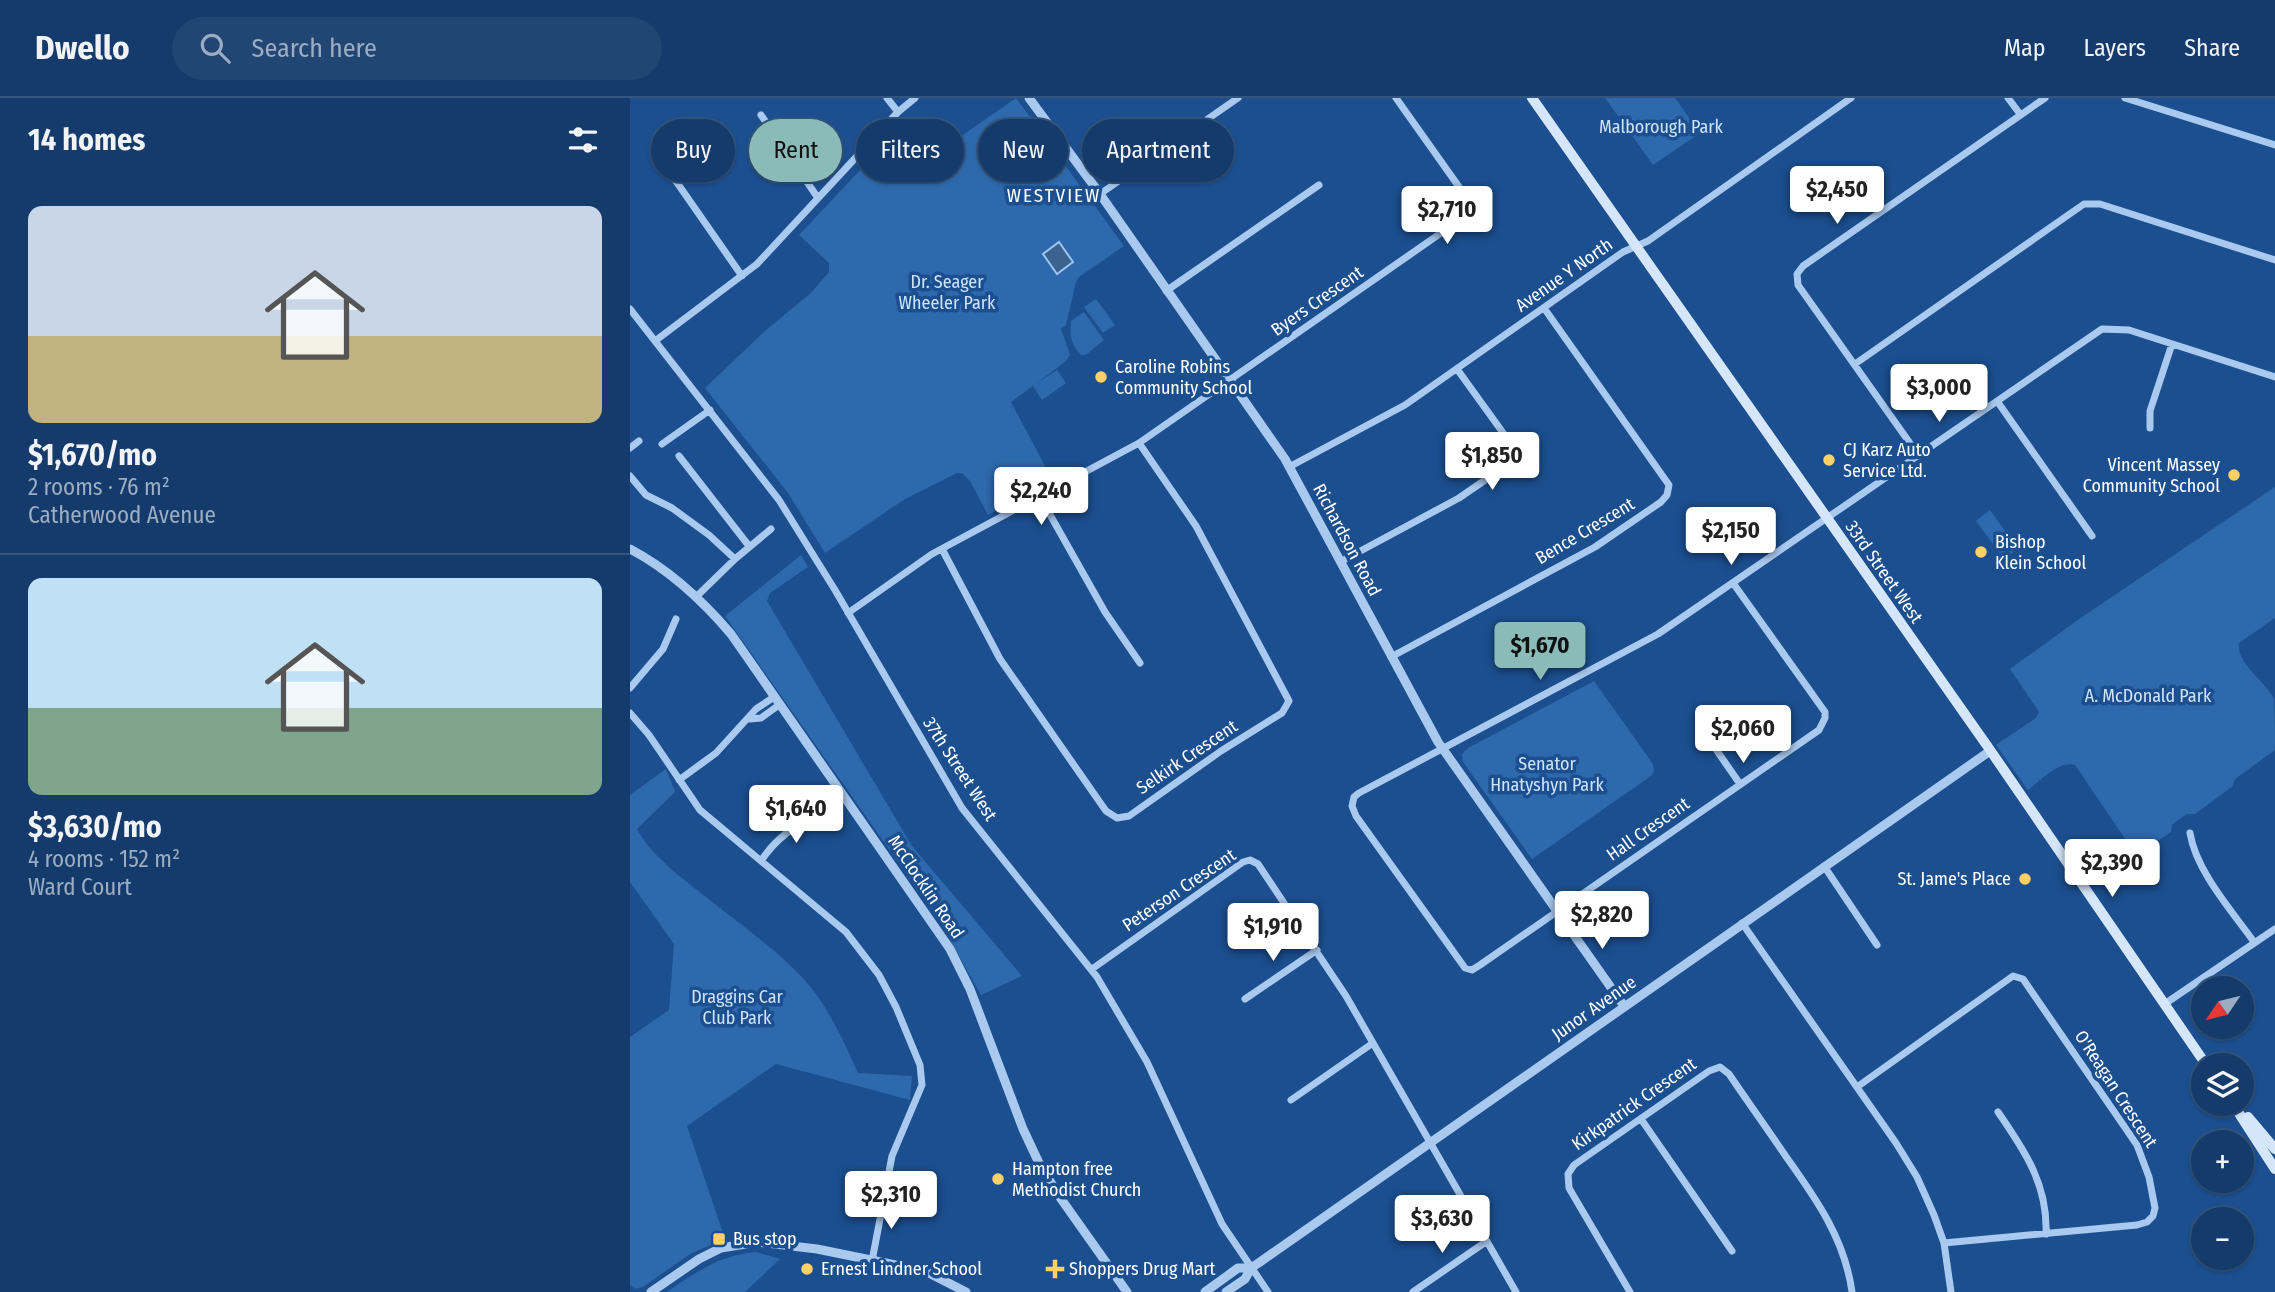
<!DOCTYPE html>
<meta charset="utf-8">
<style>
:root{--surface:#143b6b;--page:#214673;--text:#f1f3f6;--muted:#9dadc1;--line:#33557e;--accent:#8bbbb9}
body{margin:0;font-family:"Fira Sans Condensed",sans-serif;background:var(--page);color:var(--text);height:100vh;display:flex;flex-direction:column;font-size:26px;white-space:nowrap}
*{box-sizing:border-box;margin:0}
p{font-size:23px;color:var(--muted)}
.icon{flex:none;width:38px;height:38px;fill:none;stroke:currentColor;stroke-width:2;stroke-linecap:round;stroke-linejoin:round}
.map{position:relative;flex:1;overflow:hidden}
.panel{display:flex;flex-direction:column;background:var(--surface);width:630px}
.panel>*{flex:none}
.hud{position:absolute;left:21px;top:21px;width:665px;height:63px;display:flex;gap:14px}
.needle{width:46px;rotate:235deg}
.tools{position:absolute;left:1561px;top:878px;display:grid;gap:14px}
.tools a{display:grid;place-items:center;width:63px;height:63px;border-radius:50%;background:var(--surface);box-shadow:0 2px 5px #0004,0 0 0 2px var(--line);font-size:35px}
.price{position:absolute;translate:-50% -60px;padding:0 16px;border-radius:7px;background:#fff;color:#222;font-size:23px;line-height:46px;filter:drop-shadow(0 2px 4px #0008)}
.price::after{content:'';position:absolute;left:50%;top:42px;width:21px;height:16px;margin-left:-10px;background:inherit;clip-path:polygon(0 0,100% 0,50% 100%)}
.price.active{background:var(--accent);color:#111}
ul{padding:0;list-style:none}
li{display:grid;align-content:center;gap:14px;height:371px;padding:0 28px}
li+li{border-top:2px solid var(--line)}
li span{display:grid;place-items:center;height:217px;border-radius:14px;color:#555}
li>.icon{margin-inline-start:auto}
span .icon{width:126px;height:126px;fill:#fffc;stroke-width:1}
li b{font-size:30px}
h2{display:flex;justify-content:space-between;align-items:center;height:84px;padding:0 28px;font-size:30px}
.tag{padding:0 24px;border-radius:32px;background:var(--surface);box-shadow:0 2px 5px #0004,0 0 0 2px var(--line);font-size:24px;line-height:63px}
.tag.active{background:var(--accent);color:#111}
header{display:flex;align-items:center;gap:42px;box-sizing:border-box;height:98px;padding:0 35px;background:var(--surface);border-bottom:2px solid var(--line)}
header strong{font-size:33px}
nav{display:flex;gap:38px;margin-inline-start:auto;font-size:24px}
.search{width:490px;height:63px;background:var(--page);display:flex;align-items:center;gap:18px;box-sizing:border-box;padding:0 24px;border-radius:38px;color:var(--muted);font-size:26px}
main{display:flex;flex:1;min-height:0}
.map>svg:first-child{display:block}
.green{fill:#2e69ad}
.water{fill:#3c6290;stroke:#9cc4f0;stroke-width:2}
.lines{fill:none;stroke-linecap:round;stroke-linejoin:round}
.minor{stroke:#a9c9ee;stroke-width:7}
.tertiary{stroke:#a9c9ee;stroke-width:9}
.secondary{stroke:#d6e6fa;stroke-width:10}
.poi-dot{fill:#ffd166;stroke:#1b4f8f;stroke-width:2.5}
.labels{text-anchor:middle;stroke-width:7;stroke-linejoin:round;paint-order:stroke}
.park-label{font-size:18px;fill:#cfe3fa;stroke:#1b4f8f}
.street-label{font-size:18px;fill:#fff;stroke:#1b4f8f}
.poi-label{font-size:18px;fill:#fff;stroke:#1b4f8f;text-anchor:start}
.neighbourhood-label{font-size:19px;letter-spacing:2px;fill:#fff;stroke:#1b4f8f}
</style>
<header>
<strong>Dwello</strong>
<div class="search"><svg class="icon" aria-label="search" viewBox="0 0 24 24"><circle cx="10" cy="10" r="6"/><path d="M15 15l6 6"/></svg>Search here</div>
<nav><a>Map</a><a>Layers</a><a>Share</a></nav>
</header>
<main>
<section class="panel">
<h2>14 homes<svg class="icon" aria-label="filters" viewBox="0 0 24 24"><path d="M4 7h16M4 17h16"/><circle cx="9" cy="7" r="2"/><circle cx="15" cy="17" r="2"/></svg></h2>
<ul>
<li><span style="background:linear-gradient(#c9d6e8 60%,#c2b280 0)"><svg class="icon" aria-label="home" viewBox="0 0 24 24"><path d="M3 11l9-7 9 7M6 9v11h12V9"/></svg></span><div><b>$1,670/mo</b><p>2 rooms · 76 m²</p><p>Catherwood Avenue</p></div></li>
<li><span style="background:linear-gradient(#bfe0f5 60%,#7fa58c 0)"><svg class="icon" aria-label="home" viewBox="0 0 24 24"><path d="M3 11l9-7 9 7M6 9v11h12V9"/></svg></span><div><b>$3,630/mo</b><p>4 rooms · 152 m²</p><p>Ward Court</p></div></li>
</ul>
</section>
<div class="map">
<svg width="1645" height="1194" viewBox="0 0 1645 1194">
<rect width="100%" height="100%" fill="#1b4f8f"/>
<path class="green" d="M386,0L494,148L449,179L446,184L436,227L431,231L440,257L436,263L406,286L427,272L436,285L412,302L403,288L381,304L422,381L358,417L340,383L332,375H327L275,401L195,455L158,395L75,290L136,232L181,195L199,174V165L169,137L249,52L278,79H284L330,39Z
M975,0H1045L1070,35L1023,67Z
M466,201L485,227L473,235L454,209Z
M454,214L474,242L456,257H451C440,244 440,240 441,223Z
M1645,389V520L1609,545C1606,566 1636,583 1644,601C1645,611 1645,640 1645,652L1605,681L1602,689L1565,716H1557L1548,722L1542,727L1541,734L1506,757L1445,667C1430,662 1410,683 1398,692L1366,647L1406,620L1409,614L1380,571L1449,521Z
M1360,412L1378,437L1383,439V443L1388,451L1374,461L1346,423Z
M171,457L178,469L140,495L137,503L282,748L392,878L351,897L308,821L95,518Z
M964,583L1023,666L1024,673L1021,678L902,761L833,664L832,656L838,650Z
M36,671L45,694L7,731C21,757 48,777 71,795C102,820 135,843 163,870C194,899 211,937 228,975L282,978L280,1002L146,966L57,1028L95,1141L60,1156L13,1189L5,1191L0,1187V939L39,912L44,846L0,784V697Z
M126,1154L150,1161L115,1194H37C66,1174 90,1157 126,1154Z"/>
<path class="water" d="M429,144L443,164L427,176L413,156Z"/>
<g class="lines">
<path class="minor" d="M257,0L268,14
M1378,0L1390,16
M1495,0L1645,47
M131,17L188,100
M41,76L112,178
M470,96L608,0
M536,193L689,87
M0,211L149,402L205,492L332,710L467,879L517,964L592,1126L638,1194
M25,243L127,166L268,14L285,0
M1225,266L1454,106H1470L1645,162
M1367,303L1462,438
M1520,330V313L1542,246
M32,346L80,312
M0,350L9,343
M49,358L119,448
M1289,358L1168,187L1167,176L1173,168L1415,0
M659,369L775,307L993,154L1018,143L1221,0
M0,378L16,397L42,410L79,437L105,461
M410,399L475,514L510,565
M312,451L370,561L476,713L487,720L499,718L591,653L652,615L659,603L566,428L509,345
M710,464L829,400L877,367L884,356V350L827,271
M1103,485L1195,614V620L1189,632L850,867L842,872L835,870L726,718L722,708L724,699L729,695L1028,536L1472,231L1499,232L1645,279
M67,498L105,461L141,431
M218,515L302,456L509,345L834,119L840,109L839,103L766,0
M761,559L965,449L1031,404L1037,397L1039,387L914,210
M0,590L33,551L46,521
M0,615L19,637L70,712L216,834L249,877L266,909L290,967L292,987L262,1058L242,1163
M120,621L131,620L149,607
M1076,637L1110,686
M49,682L86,655L126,611L144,599
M1560,735C1566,773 1602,813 1624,844
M131,763C144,743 167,723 191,718
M1194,768L1247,847
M1112,825L1266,1045L1287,1079L1304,1117L1314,1145L1321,1194
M462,871L613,764L620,762L628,766L716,898L886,1194
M615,901L687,852
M1536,905L1645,831
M1227,989L1383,878L1393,881L1507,1047L1519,1079L1525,1110L1523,1118L1517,1124L1507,1127L1314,1145
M661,1002L743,945
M1368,1014C1395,1053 1418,1087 1416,1136
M1011,1021L1102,1153
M783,1194L857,1143
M1000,1194L939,1090L938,1076L944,1067L1079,973L1090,969L1099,976C1118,1004 1138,1032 1157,1060C1187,1102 1215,1142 1222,1194"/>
<path class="tertiary" d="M399,0L470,96L655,361L808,644L994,908
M0,451C40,472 72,502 101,536L320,851L340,891L393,1031L409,1065L429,1098L497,1194
M21,1194L69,1161L91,1150L128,1144L187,1151L295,1173L336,1194
M575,1194L608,1170H621L630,1164L1360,653
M596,1194L615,1181L621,1170"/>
<path class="secondary" d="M902,0L1358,649L1577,968
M1603,1006L1645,1071
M1618,1019L1645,1051"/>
</g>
<g class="poi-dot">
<circle cx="471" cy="279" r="7"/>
<circle cx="1199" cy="362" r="7"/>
<circle cx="1604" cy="377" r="7"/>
<circle cx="1351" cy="454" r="7"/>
<circle cx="1395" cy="781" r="7"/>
<circle cx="368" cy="1081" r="7"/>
<rect x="82" y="1134" width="14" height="14" rx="3.5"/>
<circle cx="177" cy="1171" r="7"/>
<path d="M421.5 1160.5h7v7h7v7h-7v7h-7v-7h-7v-7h7z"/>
</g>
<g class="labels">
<g class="park-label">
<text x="1031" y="35">Malborough Park</text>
<text x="317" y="190">Dr. Seager<tspan x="317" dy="21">Wheeler Park</tspan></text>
<text x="1518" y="604">A. McDonald Park</text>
<text x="917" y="672">Senator<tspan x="917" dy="21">Hnatyshyn Park</tspan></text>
<text x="107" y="905">Draggins Car<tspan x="107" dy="21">Club Park</tspan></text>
</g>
<g class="street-label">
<text transform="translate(934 177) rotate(-35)" y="6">Avenue Y North</text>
<text transform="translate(687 203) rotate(-35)" y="6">Byers Crescent</text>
<text transform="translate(955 433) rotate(-31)" y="6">Bence Crescent</text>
<text transform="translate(717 442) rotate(62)" y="6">Richardson Road</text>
<text transform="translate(1254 474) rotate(55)" y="6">33rd Street West</text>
<text transform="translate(557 659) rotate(-34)" y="6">Selkirk Crescent</text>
<text transform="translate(330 671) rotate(57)" y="6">37th Street West</text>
<text transform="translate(1018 731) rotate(-35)" y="6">Hall Crescent</text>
<text transform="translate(296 789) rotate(56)" y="6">McClocklin Road</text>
<text transform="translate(549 792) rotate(-34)" y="6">Peterson Crescent</text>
<text transform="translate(964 910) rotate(-35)" y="6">Junor Avenue</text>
<text transform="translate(1486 991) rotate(57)" y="6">O'Reagan Crescent</text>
<text transform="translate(1004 1006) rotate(-35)" y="6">Kirkpatrick Crescent</text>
</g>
<g class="poi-label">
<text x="485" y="275">Caroline Robins<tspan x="485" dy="21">Community School</tspan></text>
<text x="1213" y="358">CJ Karz Auto<tspan x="1213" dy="21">Service Ltd.</tspan></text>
<text x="1590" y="373" text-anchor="end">Vincent Massey<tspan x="1590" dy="21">Community School</tspan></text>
<text x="1365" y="450">Bishop<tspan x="1365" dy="21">Klein School</tspan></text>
<text x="1381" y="787" text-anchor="end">St. Jame's Place</text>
<text x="382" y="1077">Hampton free<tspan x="382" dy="21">Methodist Church</tspan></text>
<text x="103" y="1147">Bus stop</text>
<text x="191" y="1177">Ernest Lindner School</text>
<text x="439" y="1177">Shoppers Drug Mart</text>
</g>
<g class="neighbourhood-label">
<text x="424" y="104">WESTVIEW</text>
</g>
</g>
</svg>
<div class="tools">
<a><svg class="needle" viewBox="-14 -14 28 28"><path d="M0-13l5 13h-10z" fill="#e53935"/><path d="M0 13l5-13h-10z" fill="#9dadc1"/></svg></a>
<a><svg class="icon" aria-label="layers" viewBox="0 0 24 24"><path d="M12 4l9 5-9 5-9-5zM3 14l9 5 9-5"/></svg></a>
<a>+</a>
<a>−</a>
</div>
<b class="price" style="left:1207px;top:128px">$2,450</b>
<b class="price" style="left:817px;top:148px">$2,710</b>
<b class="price" style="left:1309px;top:326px">$3,000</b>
<b class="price" style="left:862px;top:394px">$1,850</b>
<b class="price" style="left:411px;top:429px">$2,240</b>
<b class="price" style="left:1101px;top:469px">$2,150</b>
<b class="price active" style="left:910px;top:584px">$1,670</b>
<b class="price" style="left:1113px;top:667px">$2,060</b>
<b class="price" style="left:166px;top:747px">$1,640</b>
<b class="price" style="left:1482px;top:801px">$2,390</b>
<b class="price" style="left:972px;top:853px">$2,820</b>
<b class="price" style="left:643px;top:865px">$1,910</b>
<b class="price" style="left:261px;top:1133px">$2,310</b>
<b class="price" style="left:812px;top:1157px">$3,630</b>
<div class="hud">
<a class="tag">Buy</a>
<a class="tag active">Rent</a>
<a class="tag">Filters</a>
<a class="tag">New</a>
<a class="tag">Apartment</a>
</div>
</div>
</main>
